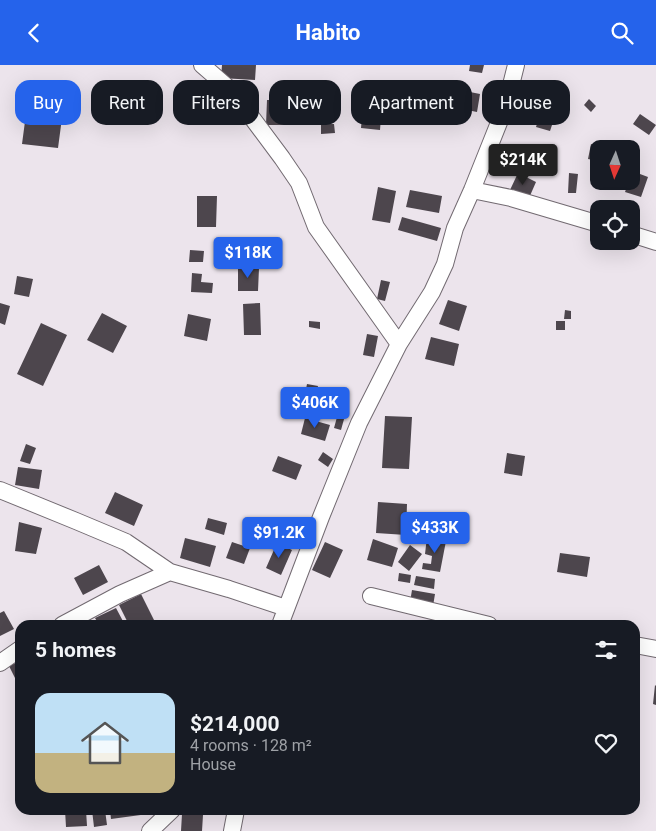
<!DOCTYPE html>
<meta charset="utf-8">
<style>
:root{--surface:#171b24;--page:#20242c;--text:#f1f3f6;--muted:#9ea1a6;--accent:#2563eb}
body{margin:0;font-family:Roboto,sans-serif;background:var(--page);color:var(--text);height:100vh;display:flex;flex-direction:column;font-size:19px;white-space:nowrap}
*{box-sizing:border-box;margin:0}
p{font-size:16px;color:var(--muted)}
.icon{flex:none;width:28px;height:28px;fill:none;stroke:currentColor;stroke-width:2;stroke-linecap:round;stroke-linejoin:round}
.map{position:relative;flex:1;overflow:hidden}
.drawer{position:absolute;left:15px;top:555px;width:625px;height:195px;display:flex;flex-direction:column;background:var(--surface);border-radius:15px;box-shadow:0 5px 20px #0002}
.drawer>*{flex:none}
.guide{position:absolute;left:15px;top:15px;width:626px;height:45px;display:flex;gap:10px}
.needle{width:32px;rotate:183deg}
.tools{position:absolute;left:590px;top:75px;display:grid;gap:10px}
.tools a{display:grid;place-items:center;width:50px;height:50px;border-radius:10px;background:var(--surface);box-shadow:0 5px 20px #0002;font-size:25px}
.price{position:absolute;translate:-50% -42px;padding:0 11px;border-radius:5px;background:var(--accent);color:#fff;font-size:16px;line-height:32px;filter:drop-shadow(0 1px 2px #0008)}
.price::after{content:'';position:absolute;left:50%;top:30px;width:15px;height:11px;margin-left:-8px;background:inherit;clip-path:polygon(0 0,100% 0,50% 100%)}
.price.current{background:#222;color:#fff}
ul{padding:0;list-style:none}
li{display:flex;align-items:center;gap:15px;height:125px;padding:0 20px}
li span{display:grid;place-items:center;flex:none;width:140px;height:100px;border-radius:15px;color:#555}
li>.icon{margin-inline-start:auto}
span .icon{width:60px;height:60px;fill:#fffc;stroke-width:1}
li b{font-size:21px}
h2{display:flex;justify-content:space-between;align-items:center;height:60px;padding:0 20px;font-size:21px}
.chip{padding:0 18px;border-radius:15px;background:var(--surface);box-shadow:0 5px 20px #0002;font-size:18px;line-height:45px}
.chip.current{background:var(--accent);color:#fff}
header{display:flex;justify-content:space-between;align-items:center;height:65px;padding:0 20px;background:var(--accent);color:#fff;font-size:22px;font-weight:700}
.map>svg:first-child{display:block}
.building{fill:#4d464d}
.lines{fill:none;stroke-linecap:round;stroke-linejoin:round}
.minor-casing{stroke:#726a71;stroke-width:18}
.minor{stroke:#fff;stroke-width:16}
</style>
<header><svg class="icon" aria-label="back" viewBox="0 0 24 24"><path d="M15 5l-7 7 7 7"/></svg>Habito<svg class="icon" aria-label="search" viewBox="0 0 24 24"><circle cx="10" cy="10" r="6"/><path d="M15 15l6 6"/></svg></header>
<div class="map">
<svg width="656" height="766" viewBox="0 0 656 766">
<rect width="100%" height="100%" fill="#ece4ec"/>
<path class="building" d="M222,0H256L255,15L221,13Z
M470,0H484L482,8L469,6Z
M531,15L541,17L539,29L529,27Z
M550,21L567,25L563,40L545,35Z
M460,25L480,29L477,47L457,43Z
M204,33L230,37L227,59L199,55Z
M589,34L596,41L591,47L584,40Z
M267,35H290V60H266Z
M541,46L555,51L550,66L536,62Z
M26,49L62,53L58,83L22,79Z
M640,49L656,60L649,70L633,59Z
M362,51L381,52L380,65L361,63Z
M321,59H334L335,68L321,69Z
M591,79L601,81V84H599L598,96L588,94Z
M530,83L544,87L537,107L524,103Z
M632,106L648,112L641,132L625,127L629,116H631Z
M518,108L536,117L529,133L510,125Z
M569,108L578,109L576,128H568Z
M378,122L396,126L390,158L372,155Z
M410,125L442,131L439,148L406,142Z
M197,131H217L216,162H197Z
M402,152L441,163L437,176L398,165Z
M190,185L204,186L203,197H189Z
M238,203H259L258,226H238Z
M192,208L202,209L201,217L213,218L212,228L191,227Z
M17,211L33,214L29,232L14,229Z
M381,215L390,217L385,236L377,234Z
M448,235L467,241L459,266L439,259Z
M0,238L10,241L5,260L0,258Z
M260,238L261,270H244L243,239Z
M565,245L571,246V254H564Z
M102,248L127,261L113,288L87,275Z
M188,249L211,254L207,276L184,271Z
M309,256L320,257V264L309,262Z
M556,256H565V265H556Z
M41,258L67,270L43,321L17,309Z
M367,269L378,271L374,292L363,290Z
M431,272L459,279L454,301L425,294Z
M307,319L318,321L315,336L304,334Z
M339,345L346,347L341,365L334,363Z
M385,351L412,352L409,404L382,403Z
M305,353L330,360L325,376L301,369Z
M26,379L36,383L30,399L20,396Z
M323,387L333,394L328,402L318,395Z
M507,388L525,391L522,411L504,408Z
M278,391L302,400L296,415L272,406Z
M18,402L42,405L39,424L15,420Z
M115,427L143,440L134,461L105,448Z
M378,437L407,439L406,470L376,468Z
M208,453L227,458L224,470L205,464Z
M19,457L42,463L36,489L15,486Z
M427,472L446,476L440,507L422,504L423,498L431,499L432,491L425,489Z
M185,473L216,481L210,502L180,493Z
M373,474L398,483L392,502L367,495Z
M232,477L250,483L244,499L226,493Z
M325,477L343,485L330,513L312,505Z
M277,478L292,485L281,510L266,503Z
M410,480L422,489L409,506L398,497Z
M560,488L590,492L587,512L557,507Z
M99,500L108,517L83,530L74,513Z
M399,508L411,510L410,518L398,516Z
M416,511L435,514L434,524L414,520Z
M412,525L435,529L433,541L410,537Z
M141,529L155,557L149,560H129L119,540Z
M116,543L125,560H99L95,553Z
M4,546L14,564L0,571V548Z
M20,596V623L9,601Z
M635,603L639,604L637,616H635Z
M655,620L656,621V640L653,639Z
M65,745H86L87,761L66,762Z
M92,745H105L107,760L94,762Z
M110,745H147L148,749L111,754Z
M182,749L203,750L202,766H181Z"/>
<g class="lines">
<g class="minor-casing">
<path id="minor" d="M202,0L232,26L282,93L299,118L316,162L399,279
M472,125L511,133L599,159
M631,169L656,177
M0,425L76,456L126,477L170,507L229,524L286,543
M371,531L489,560
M62,560L120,529L170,507
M280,560L321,452L359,358L399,279L432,227L445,199L455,163L472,125L506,40L516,0
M635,580L656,584
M0,598L20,584
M150,766L172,745
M232,766L236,745"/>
</g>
<use href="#minor" class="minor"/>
</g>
</svg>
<div class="tools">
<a><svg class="needle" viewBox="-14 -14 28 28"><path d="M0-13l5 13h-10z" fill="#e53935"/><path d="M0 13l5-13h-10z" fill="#9ea1a6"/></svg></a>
<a><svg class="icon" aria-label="locate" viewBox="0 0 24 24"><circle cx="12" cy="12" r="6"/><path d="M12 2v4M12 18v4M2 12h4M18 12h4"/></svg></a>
</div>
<b class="price current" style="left:523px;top:121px">$214K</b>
<b class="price" style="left:248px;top:214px">$118K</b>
<b class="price" style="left:315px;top:364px">$406K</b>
<b class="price" style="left:435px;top:489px">$433K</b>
<b class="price" style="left:279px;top:494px">$91.2K</b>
<div class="guide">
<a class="chip current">Buy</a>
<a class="chip">Rent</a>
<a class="chip">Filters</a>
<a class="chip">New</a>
<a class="chip">Apartment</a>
<a class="chip">House</a>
</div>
<section class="drawer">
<h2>5 homes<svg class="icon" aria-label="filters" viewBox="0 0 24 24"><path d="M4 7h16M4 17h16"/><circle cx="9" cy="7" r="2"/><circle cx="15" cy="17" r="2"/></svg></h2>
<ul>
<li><span style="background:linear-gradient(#bfe0f5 60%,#c2b280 0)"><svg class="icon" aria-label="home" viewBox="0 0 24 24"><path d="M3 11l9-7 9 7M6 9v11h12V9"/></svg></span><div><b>$214,000</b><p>4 rooms · 128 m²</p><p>House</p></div><svg class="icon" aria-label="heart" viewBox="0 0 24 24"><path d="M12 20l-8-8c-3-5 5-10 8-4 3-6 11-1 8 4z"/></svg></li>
</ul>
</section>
</div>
